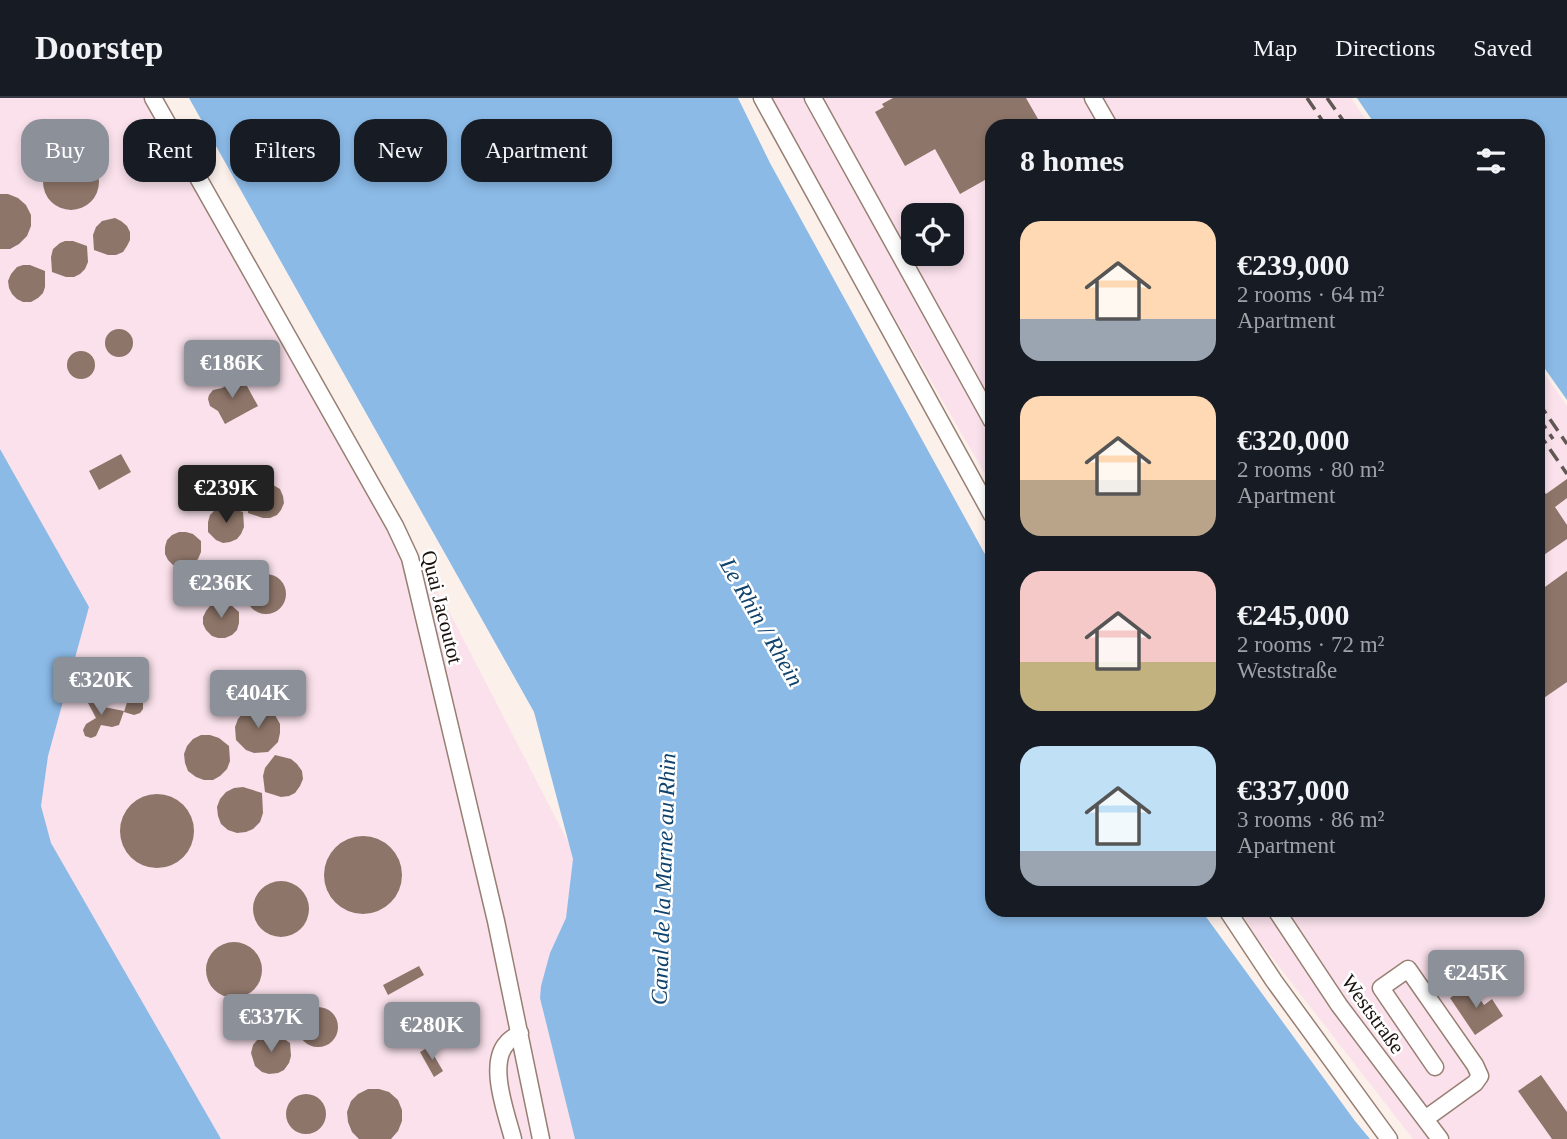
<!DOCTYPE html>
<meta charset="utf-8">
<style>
:root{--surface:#171b24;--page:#242831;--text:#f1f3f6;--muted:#9ea1a6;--line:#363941;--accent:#8c9099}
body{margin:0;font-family:"Times New Roman",serif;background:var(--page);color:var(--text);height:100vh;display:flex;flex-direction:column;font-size:26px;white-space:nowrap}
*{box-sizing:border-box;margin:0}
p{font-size:23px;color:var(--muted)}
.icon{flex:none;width:38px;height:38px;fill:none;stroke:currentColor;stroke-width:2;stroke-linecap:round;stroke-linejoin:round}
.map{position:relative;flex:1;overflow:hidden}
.panel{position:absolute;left:985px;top:21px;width:560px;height:798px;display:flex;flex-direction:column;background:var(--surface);border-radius:21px;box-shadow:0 4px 10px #0003}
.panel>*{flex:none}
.banner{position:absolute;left:21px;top:21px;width:665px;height:63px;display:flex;gap:14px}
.tools{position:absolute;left:901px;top:105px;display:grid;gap:14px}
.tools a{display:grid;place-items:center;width:63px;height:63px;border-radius:14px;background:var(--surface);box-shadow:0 4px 10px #0003;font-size:35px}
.price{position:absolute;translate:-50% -60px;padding:0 16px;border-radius:7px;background:var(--accent);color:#fff;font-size:23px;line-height:46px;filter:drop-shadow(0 2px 4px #0008)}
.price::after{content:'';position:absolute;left:50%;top:42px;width:21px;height:16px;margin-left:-10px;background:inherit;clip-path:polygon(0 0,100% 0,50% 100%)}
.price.current{background:#222;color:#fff}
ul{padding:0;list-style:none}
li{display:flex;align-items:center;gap:21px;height:175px;padding:0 35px}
li span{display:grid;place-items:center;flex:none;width:196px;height:140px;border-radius:21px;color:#555}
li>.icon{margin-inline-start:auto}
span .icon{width:84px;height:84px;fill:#fffc;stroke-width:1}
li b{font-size:30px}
h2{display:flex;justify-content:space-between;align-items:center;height:84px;padding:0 35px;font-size:30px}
.tag{padding:0 24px;border-radius:21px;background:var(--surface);box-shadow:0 4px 10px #0003;font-size:24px;line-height:63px}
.tag.current{background:var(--accent);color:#fff}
header{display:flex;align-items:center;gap:42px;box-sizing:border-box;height:98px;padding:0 35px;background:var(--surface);border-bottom:2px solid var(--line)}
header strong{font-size:33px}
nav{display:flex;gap:38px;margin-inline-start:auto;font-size:24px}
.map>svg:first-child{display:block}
.industrial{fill:#fae1eb;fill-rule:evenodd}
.water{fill:#8bbae7}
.building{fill:#8e7569}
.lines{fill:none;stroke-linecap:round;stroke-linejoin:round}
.minor-casing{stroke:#987f73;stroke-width:19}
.minor{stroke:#fff;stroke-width:16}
.rail{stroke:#625853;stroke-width:3.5;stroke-dasharray:14 7;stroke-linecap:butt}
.labels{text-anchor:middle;stroke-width:5;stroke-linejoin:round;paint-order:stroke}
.street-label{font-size:21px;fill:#1b120d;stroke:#fff}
.water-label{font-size:23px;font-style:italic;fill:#0f436d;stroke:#fff}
</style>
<header>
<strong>Doorstep</strong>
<nav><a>Map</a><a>Directions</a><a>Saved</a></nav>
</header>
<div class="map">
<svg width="1567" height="1041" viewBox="0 0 1567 1041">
<rect width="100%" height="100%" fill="#fcf0eb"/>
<path class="industrial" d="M0,0H157L276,214L453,521L568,744L736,1041H0Z
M767,0H1351L1370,28H992V388ZM914,117H952V156H914Z
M1538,267L1567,308V1041H1413L1256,839L1240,812H1538Z"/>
<path class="water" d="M189,0H738L770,65L992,469V812H1201L1355,1023L1370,1041H575L540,900L541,888L550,855L566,820L573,761L534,614Z
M1357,0H1567V302L1538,261V28H1376Z
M0,351L89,509L48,658L41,708L51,745L221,1041H0Z"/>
<path class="building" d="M893,0H1026L1042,28H992V78L960,96L935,51L905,68L875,14L884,9L882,6Z
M43 84a28 28 0 1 1 56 0a28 28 0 1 1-56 0Z
M0,96H8L18,100L26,107L31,117V128L27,138L19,146L10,151H0Z
M115,120L121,123L127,128L130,134V142L127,148L123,154L116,157H108L94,152L93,137L96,129L102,123Z
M65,143H73L87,148L88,164L85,171L80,176L74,179H66L52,174L51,159L53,151L60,145Z
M23,167H30L45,173V189L43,195L38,200L31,204H23L17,201L12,196L9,190L8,183L11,176L17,169Z
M105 245a14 14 0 1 1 28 0a14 14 0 1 1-28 0Z
M67 267a14 14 0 1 1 28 0a14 14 0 1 1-28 0Z
M242,279L258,308L225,326L218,313L210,308L208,301L209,297L213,292L222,290Z
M121,356L131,374L99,392L89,373Z
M1567,381V400L1555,409L1567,427V441L1538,461V385L1546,396Z
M268,384L280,391L283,398L284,405L281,412L277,417L270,420H263L248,415V400L250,393L255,388L262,385Z
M222,409H228L243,414L244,429L241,436L237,441L230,444L223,445L216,442L208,434V424L210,417L215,412Z
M179,434H186L193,436L201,443V454L198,461L194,466L187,469L180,470L173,467L168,462L165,456V449L167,442L172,437Z
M1567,473V584L1538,604V494Z
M246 496a20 20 0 1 1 40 0a20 20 0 1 1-40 0Z
M217,504H224L231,507L239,514V525L237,532L232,537L225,540H218L212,538L206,532L203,526V519L206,513L210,508Z
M93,598L102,600L104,609L124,613L119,627L112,629L101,627L96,638L91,640L85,638L83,632L86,626L96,620L88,605L89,602Z
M135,598L142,601L143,604V611L140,615L134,617L124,614L128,601Z
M260,609L269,612L275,617L280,626V635L278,644L268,654L254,655L246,652L236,642L235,629L238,621L244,614L252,610Z
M201,637H210L219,640L229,648L230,663L227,671L220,678L213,682H204L196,679L188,673L185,665L184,656L187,648L193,641Z
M275,657L291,661L297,666L302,673L303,681L300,688L295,695L289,698L281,699L265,694L263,678L265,670Z
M243,689L262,695L263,715L260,724L253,731L246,734L237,735L228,732L221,726L218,718L217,709L220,701L226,694L234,690Z
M120 733a37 37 0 1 1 74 0a37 37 0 1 1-74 0Z
M324 777a39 39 0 1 1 78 0a39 39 0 1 1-78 0Z
M253 811a28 28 0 1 1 56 0a28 28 0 1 1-56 0Z
M206 872a28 28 0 1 1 56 0a28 28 0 1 1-56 0Z
M419,868L424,877L388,897L383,887Z
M1470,886L1484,907L1492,901L1503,918L1475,937L1450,900Z
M298 929a20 20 0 1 1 40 0a20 20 0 1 1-40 0Z
M272,936L280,938L290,945L291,958L289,965L284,972L278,975L269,976L262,974L255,968L251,955L253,947L258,941L265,937Z
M429,949L443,973L434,979L420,954Z
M1541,977L1567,1014V1041H1552L1518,993Z
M368,991H379L389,994L398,1002L402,1012V1023L398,1033L391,1041H359L352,1034L348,1024L347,1014L351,1003L358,996Z
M286 1016a20 20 0 1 1 40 0a20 20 0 1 1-40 0Z"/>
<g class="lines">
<g class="minor-casing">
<path id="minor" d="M153,0L395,428L410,460L496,823L541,1041
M762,0L992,417
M813,0L992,323
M1093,0L1109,28
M1227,812L1274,883L1389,1041
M1276,812L1339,907L1440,1041
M1425,1021L1475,985L1480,978L1475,967L1408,871L1381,890L1435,969
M513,1041C507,1017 487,966 507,945C510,941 516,938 520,935"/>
</g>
<use href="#minor" class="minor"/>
<path class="rail" d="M1307,0L1326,28
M1327,0L1347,28
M1538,304L1567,346
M1538,319L1553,341
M1538,334L1567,376"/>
</g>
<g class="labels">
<g class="street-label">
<text transform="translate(442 509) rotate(76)" y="7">Quai Jacoutot</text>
<text transform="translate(1373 916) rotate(54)" y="7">Weststraße</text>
</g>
<g class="water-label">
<text transform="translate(762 524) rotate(60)" y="8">Le Rhin / Rhein</text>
<text transform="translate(663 781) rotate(-88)" y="8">Canal de la Marne au Rhin</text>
</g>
</g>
</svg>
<div class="tools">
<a><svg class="icon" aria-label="locate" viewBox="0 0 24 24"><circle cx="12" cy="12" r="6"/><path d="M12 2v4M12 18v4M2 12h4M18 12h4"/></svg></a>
</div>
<b class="price" style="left:232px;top:302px">€186K</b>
<b class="price current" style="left:226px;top:427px">€239K</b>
<b class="price" style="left:221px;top:522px">€236K</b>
<b class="price" style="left:101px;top:619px">€320K</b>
<b class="price" style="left:258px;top:632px">€404K</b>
<b class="price" style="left:1476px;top:912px">€245K</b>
<b class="price" style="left:271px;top:956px">€337K</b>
<b class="price" style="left:432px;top:964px">€280K</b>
<div class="banner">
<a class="tag current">Buy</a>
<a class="tag">Rent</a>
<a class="tag">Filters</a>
<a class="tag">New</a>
<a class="tag">Apartment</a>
</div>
<section class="panel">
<h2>8 homes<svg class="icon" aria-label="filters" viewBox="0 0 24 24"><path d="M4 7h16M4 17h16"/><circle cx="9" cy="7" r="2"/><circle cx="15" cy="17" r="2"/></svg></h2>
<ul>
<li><span style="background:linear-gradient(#ffd9b3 70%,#9aa5b1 0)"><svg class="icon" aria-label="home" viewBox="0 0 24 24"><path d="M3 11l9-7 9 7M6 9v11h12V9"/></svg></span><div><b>€239,000</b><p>2 rooms · 64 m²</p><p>Apartment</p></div></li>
<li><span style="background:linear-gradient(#ffd9b3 60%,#b9a48a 0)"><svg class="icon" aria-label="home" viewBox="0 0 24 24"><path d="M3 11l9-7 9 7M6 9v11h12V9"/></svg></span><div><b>€320,000</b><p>2 rooms · 80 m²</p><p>Apartment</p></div></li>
<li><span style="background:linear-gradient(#f6c9c9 65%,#c2b280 0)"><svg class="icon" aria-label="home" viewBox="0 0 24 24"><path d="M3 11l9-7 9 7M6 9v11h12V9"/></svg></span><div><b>€245,000</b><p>2 rooms · 72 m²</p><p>Weststraße</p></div></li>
<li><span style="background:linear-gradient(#bfe0f5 75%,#9aa5b1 0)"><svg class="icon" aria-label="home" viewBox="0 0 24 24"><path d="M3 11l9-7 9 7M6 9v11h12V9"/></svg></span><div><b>€337,000</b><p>3 rooms · 86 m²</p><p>Apartment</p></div></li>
</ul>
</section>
</div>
